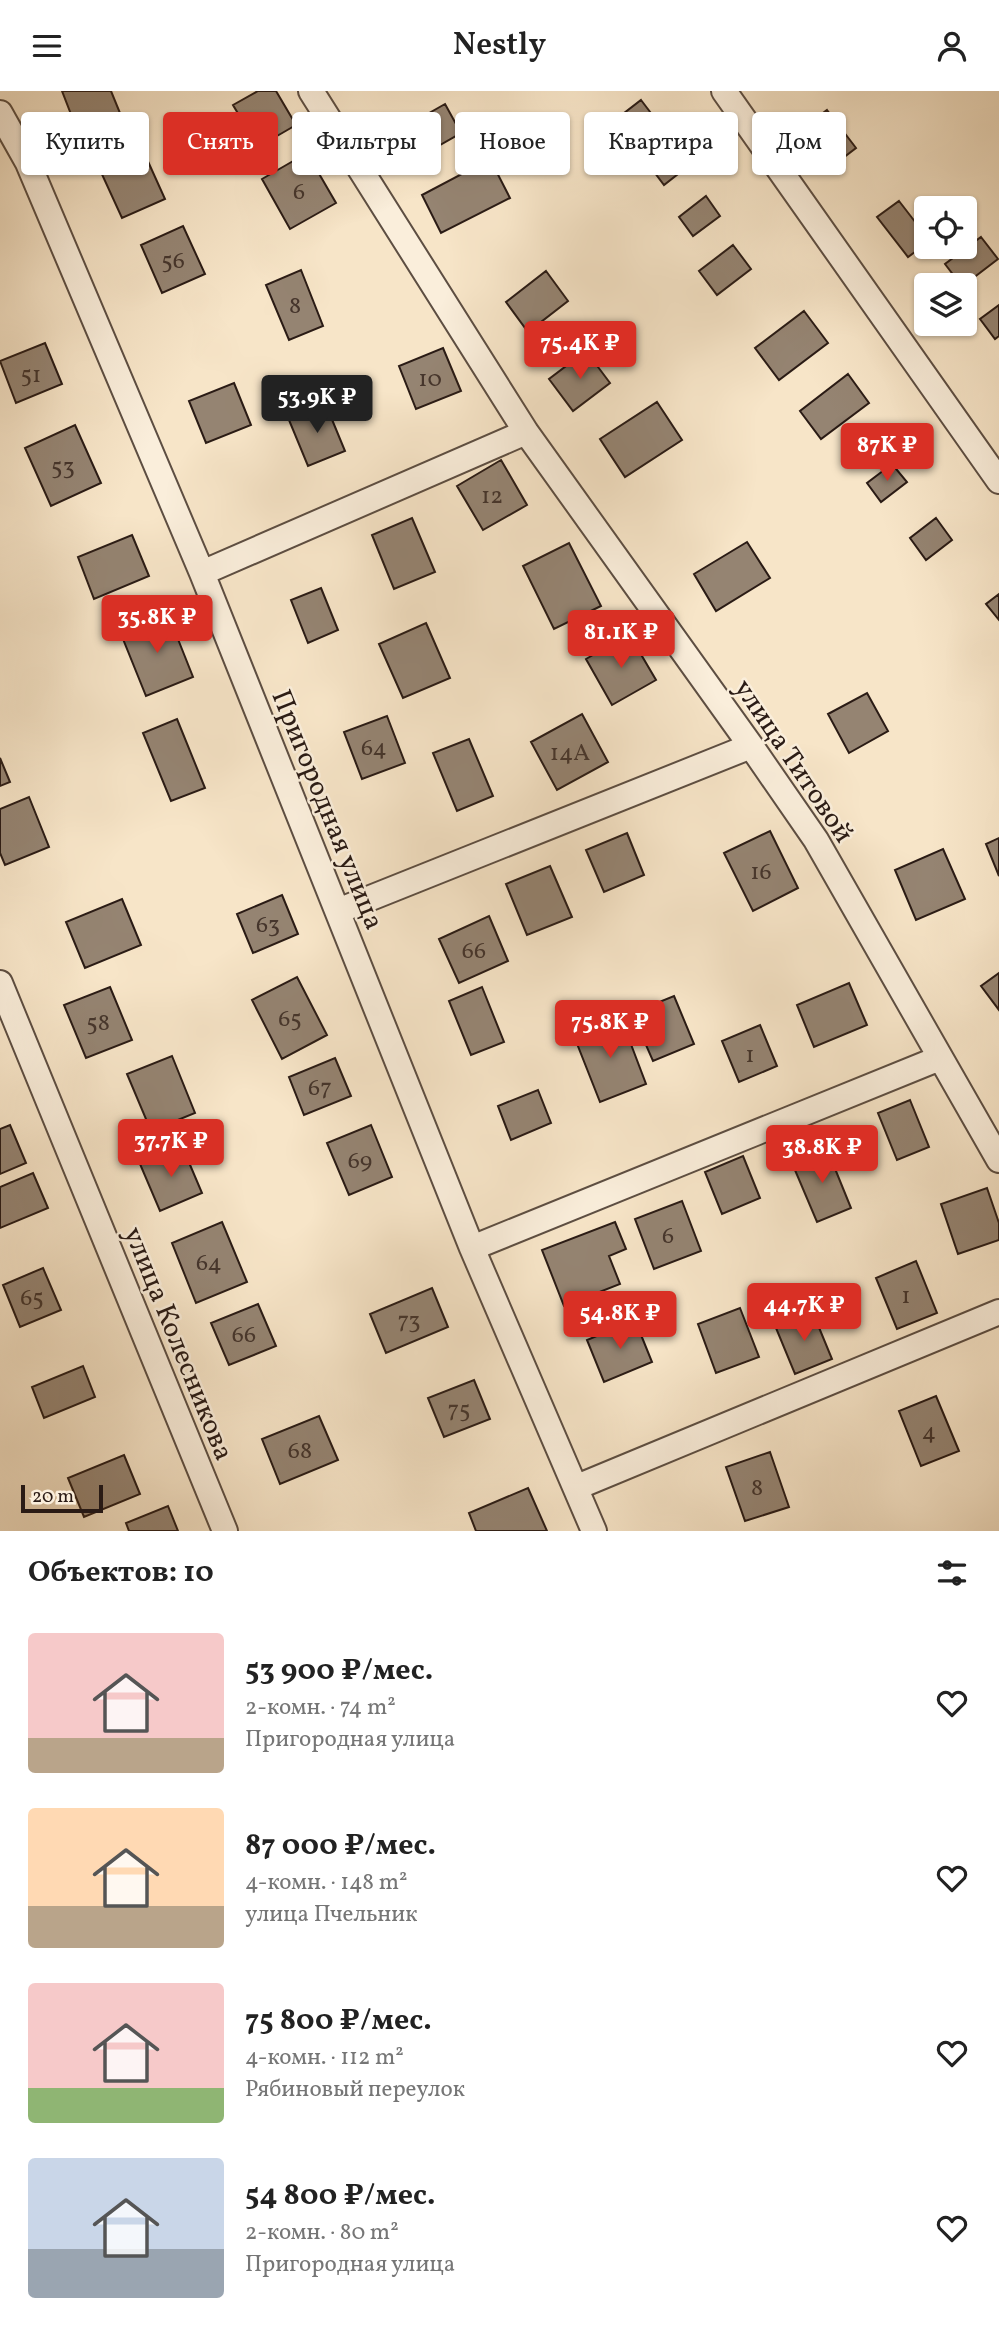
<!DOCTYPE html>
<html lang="ru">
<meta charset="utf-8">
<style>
:root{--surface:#fff;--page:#f6f6f6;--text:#222;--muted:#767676;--accent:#d93025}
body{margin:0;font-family:Vollkorn,serif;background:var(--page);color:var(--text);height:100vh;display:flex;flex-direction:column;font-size:26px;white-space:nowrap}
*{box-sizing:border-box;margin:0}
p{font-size:23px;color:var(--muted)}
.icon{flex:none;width:38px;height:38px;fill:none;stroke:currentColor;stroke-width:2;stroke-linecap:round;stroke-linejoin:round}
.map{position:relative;height:1440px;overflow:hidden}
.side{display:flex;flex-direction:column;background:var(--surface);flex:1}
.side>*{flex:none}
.top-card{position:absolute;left:21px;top:21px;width:957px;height:63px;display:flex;gap:14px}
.buttons{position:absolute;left:914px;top:105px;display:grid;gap:14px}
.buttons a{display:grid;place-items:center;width:63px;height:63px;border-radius:7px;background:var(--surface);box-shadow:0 2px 5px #0004;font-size:35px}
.scale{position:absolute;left:21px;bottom:18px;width:82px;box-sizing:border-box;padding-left:7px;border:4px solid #2a1b15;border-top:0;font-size:19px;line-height:24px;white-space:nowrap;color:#2a1b15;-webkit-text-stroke:5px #faeedb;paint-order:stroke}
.price{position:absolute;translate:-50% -60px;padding:0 16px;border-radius:7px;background:var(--accent);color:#fff;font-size:23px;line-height:46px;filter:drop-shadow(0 2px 4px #0008)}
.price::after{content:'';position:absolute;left:50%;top:42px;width:21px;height:16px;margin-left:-10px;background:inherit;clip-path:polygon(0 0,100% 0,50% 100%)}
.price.active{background:#222;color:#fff}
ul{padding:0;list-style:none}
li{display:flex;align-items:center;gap:21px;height:175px;padding:0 28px}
li span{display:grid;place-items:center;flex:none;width:196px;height:140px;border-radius:7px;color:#555}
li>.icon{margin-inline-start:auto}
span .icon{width:84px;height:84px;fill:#fffc;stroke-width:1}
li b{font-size:30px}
h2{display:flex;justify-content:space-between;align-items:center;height:84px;padding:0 28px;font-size:30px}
.pill{padding:0 24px;border-radius:7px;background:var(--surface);box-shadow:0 2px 5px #0004;font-size:24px;line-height:63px}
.pill.active{background:var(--accent);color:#fff}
header{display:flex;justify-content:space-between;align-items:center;height:91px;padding:0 28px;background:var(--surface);font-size:32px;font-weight:600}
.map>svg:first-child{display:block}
.building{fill:#958472;stroke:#2a1b15;stroke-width:2}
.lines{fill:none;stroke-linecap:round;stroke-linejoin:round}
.minor-casing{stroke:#5d4e42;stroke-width:28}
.minor{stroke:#faeedb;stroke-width:24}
.labels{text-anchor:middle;stroke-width:5;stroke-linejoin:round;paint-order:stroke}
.number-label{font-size:24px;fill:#45352c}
.street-label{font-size:28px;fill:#2a1b15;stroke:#faeedb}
</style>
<header><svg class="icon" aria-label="menu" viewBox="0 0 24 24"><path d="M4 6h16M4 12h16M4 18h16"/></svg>Nestly<svg class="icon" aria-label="person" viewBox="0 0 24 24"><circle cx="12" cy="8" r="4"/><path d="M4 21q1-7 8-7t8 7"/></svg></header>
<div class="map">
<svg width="999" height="1440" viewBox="0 0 999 1440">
<rect width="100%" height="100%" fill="#f7e5c8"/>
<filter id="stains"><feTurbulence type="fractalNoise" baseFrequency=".00286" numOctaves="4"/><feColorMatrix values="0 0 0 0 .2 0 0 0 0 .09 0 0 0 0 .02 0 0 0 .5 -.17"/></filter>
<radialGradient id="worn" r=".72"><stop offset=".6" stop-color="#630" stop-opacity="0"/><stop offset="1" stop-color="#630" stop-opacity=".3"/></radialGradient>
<path class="building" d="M62,0H111L122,27L79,44Z
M258,0H276L296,34L258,56L233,14Z
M641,9L660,34L638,51L619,26Z
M445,13L461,42L412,70L396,41Z
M827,19L856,57L835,73L806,35Z
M132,35L165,108L122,127L89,55Z
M672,45L692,72L664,94L643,66Z
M307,62L336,112L290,138L262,88Z
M490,68L510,107L441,142L422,104Z
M706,105L720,125L693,145L679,126Z
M899,110L926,145V153L908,166L877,126Z
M183,135L205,183L162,202L141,154Z
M981,146L998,168L964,194H961L945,173Z
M733,154L751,178L717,204L699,180Z
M301,179L323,235L289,249L266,194Z
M546,180L568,210L528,241L506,211Z
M999,214V245L995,248L980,228Z
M804,220L828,252L779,289L755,257Z
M45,252L62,293L16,312L0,270Z
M443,257L461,300L416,318L399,275Z
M586,260L610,292L573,320L549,288Z
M848,283L869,312L821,348L800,320Z
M234,292L251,334L206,352L189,310Z
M657,311L682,349L625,386L600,348Z
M326,314L345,360L308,375L289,329Z
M75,334L101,392L51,415L25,357Z
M501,369L527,414L483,439L457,395Z
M892,373L907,391L881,411L867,392Z
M412,427L435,481L394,498L372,444Z
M936,427L952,449L926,469L910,447Z
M132,444L149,485L94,508L78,466Z
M747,451L770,487L716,520L694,483Z
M569,452L601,515L554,538L523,475Z
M321,497L338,539L308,552L291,509Z
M999,503V529L986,513Z
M168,523L193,586L146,605L121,543Z
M426,532L450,587L403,607L379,553Z
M629,543L656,589L612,614L586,568Z
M867,602L888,640L849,662L828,623Z
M582,623L608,671L557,699L531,651Z
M387,625L405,672L362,688L344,641Z
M177,628L205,697L171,710L143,642Z
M469,648L493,705L457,720L433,662Z
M0,667L10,691L0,695Z
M29,706L49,756L5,774L0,762V718Z
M770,740L798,797L753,820L724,762Z
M627,742L644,784L604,801L586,759Z
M999,747V785L986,753Z
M943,758L965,808L916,829L895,779Z
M550,775L572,826L527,844L506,793Z
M282,804L298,843L253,862L237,823Z
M122,808L141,854L85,877L66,831Z
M489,825L508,870L459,892L439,848Z
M999,882V919L981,895Z
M297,886L327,944L282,968L252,909Z
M849,892L867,934L814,956L797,914Z
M110,896L132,949L86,967L64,914Z
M482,896L504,951L471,964L449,910Z
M674,905L694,953L653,970L632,922Z
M621,927L646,993L600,1011L574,945Z
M760,934L777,975L739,991L722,950Z
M172,965L195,1022L151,1040L127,983Z
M335,967L351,1005L304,1024L289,986Z
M538,999L551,1032L511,1049L498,1015Z
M910,1009L929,1056L897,1069L878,1022Z
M10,1034L26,1072L0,1083V1038Z
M371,1034L392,1086L349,1104L327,1052Z
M182,1055L202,1102L160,1120L140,1073Z
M827,1058L851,1117L817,1131L792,1072Z
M743,1065L760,1107L722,1123L705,1081Z
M33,1082L48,1117L0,1137V1096Z
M987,1097L999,1132V1149L958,1163L941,1113Z
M682,1110L701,1160L654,1178L635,1128Z
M222,1131L247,1191L196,1212L172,1152Z
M615,1131L626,1158L609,1165L620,1193L564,1215L542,1159Z
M916,1170L937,1222L897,1238L876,1187Z
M43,1177L61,1219L20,1236L3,1194Z
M432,1197L448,1236L386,1262L370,1223Z
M258,1213L276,1255L229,1274L211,1232Z
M740,1217L759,1266L716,1282L698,1233Z
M813,1222L832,1268L795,1283L776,1237Z
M635,1229L652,1271L604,1291L587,1249Z
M83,1275L95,1306L44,1327L32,1296Z
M474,1289L490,1328L444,1346L428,1307Z
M936,1305L959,1360L921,1375L899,1320Z
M319,1325L338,1369L280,1393L262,1348Z
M770,1361L789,1416L745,1430L726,1376Z
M124,1364L140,1403L84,1426L68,1387Z
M528,1397L547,1440H476L469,1422Z
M168,1415L178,1440H129L126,1432Z"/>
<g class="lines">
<g class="minor-casing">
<path id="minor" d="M311,0L526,341L751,655L816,749L999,1069
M724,0L999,390
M0,22L28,72L202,482L472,1157L594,1440
M202,482L526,341
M338,820L751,655
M0,892L225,1440
M472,1157L940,967
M577,1396L999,1221"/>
</g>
<use href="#minor" class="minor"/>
</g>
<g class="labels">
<g class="number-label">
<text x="299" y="108">6</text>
<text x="173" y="177">56</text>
<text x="295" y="222">8</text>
<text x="31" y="291">51</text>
<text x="430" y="295">10</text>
<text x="63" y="383">53</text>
<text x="492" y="412">12</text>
<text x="374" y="664">64</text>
<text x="570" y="669">14А</text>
<text x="761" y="788">16</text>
<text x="268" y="841">63</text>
<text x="474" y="867">66</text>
<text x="290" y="935">65</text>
<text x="98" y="939">58</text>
<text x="750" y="971">1</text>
<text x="320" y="1004">67</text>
<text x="360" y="1077">69</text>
<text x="668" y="1152">6</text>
<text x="209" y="1179">64</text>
<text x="906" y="1212">1</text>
<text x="32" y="1214">65</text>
<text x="409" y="1237">73</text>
<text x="244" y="1251">66</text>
<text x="459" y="1326">75</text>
<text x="929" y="1348">4</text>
<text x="300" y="1367">68</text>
<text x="757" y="1404">8</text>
</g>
<g class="street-label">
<text transform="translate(795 669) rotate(56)" y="10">улица Титовой</text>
<text transform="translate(329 718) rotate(68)" y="10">Пригородная улица</text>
<text transform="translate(180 1252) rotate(68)" y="10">улица Колесникова</text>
</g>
</g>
<rect width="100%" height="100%" filter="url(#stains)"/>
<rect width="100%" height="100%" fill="url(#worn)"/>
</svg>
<div class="buttons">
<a><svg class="icon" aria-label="locate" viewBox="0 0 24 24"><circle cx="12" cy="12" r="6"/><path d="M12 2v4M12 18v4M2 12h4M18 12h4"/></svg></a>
<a><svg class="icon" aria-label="layers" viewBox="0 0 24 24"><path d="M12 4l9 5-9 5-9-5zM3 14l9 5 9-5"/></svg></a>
</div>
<div class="scale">20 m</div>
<b class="price" style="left:580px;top:290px">75.4K ₽</b>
<b class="price active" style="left:317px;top:344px">53.9K ₽</b>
<b class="price" style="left:887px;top:392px">87K ₽</b>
<b class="price" style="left:157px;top:564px">35.8K ₽</b>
<b class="price" style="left:621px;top:579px">81.1K ₽</b>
<b class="price" style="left:610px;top:969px">75.8K ₽</b>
<b class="price" style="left:171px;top:1088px">37.7K ₽</b>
<b class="price" style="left:822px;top:1094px">38.8K ₽</b>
<b class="price" style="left:804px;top:1252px">44.7K ₽</b>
<b class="price" style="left:620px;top:1260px">54.8K ₽</b>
<div class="top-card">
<a class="pill">Купить</a>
<a class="pill active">Снять</a>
<a class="pill">Фильтры</a>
<a class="pill">Новое</a>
<a class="pill">Квартира</a>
<a class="pill">Дом</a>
</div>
</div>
<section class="side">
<h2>Объектов: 10<svg class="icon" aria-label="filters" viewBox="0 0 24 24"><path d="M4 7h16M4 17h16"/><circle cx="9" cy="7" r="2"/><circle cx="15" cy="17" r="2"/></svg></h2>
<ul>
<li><span style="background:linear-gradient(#f6c9c9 75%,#b9a48a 0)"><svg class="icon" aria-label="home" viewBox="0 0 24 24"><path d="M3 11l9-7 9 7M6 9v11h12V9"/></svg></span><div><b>53 900 ₽/мес.</b><p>2-комн. · 74 m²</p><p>Пригородная улица</p></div><svg class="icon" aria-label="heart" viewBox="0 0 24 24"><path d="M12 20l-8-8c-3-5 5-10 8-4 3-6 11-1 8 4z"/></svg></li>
<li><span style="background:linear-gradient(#ffd9b3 70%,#b9a48a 0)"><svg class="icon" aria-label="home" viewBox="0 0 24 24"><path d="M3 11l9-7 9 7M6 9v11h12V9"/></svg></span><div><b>87 000 ₽/мес.</b><p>4-комн. · 148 m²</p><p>улица Пчельник</p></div><svg class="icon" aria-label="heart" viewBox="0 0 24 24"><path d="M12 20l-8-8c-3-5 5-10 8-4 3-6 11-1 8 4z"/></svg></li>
<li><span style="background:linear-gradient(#f6c9c9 75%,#8fb573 0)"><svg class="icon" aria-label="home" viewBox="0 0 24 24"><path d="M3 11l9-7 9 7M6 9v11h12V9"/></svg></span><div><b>75 800 ₽/мес.</b><p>4-комн. · 112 m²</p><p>Рябиновый переулок</p></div><svg class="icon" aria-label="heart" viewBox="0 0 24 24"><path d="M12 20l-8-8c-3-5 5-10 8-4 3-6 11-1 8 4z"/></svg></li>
<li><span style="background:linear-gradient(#c9d6e8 65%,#9aa5b1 0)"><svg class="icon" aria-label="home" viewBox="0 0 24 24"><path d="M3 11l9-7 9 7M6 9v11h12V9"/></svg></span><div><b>54 800 ₽/мес.</b><p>2-комн. · 80 m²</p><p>Пригородная улица</p></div><svg class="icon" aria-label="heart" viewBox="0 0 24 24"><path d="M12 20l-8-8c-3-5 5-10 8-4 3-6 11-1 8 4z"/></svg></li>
</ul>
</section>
